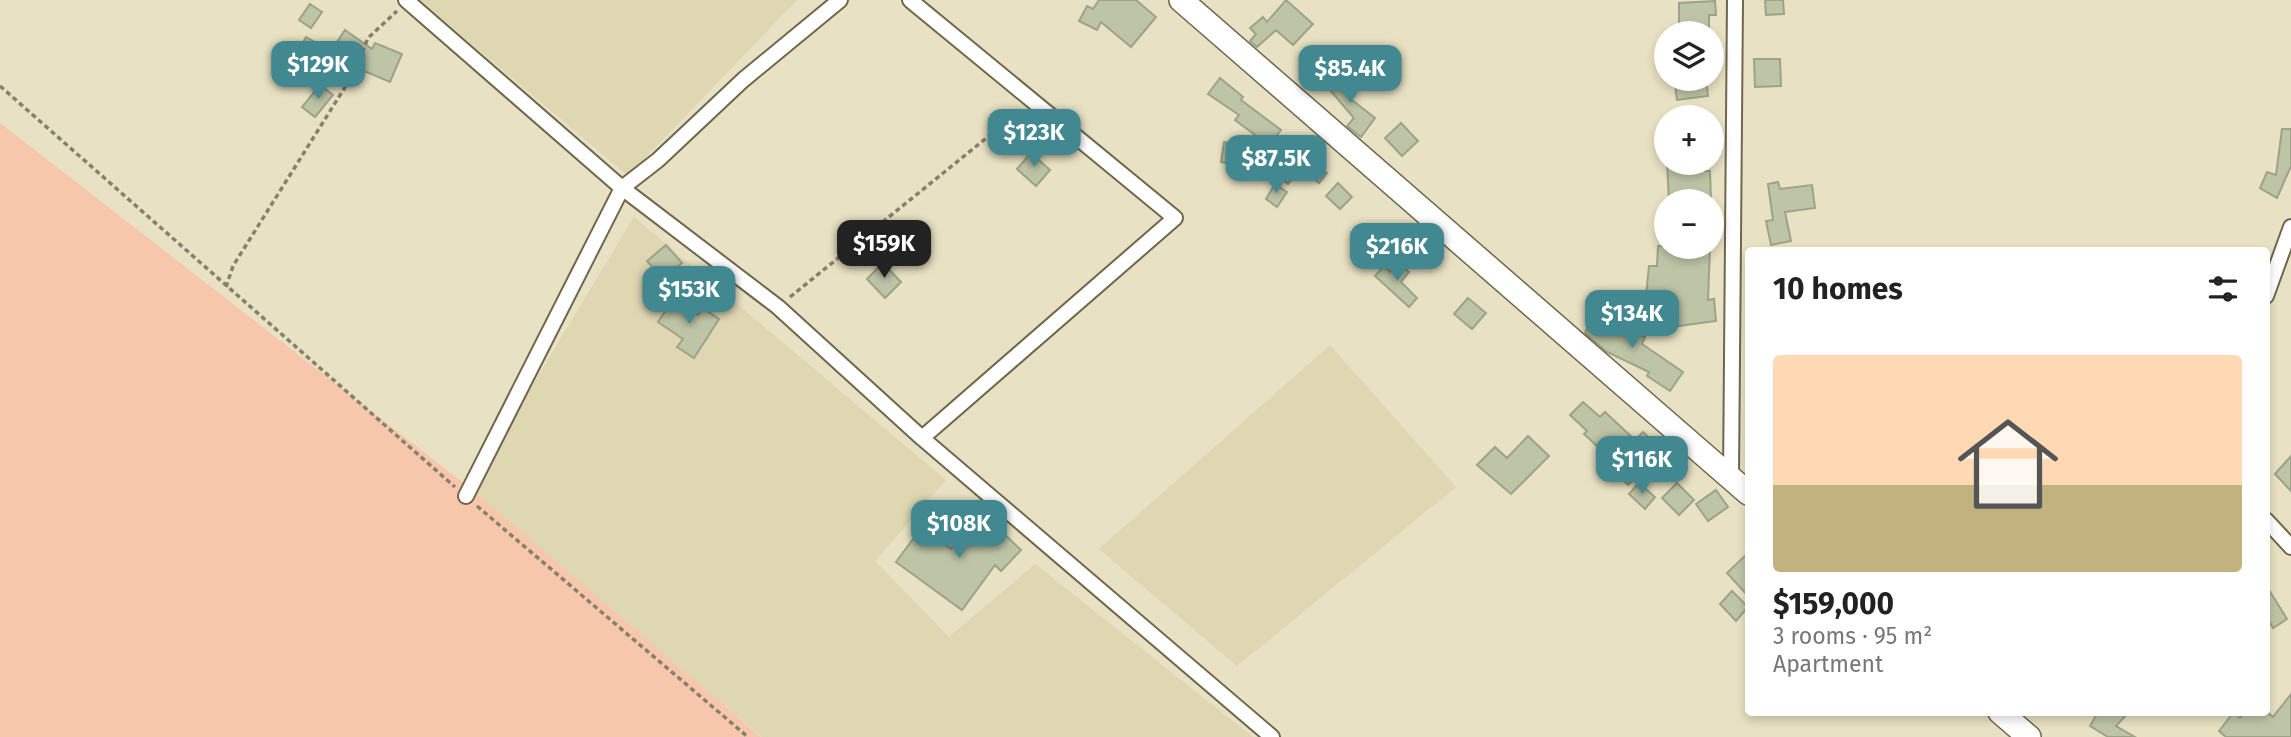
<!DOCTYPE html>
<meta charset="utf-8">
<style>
:root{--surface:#fff;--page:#f6f6f6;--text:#222;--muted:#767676;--line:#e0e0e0;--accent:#418891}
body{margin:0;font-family:"Fira Sans",sans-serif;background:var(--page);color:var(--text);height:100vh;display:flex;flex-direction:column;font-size:26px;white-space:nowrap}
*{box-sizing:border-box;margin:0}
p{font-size:23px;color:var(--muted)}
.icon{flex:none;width:38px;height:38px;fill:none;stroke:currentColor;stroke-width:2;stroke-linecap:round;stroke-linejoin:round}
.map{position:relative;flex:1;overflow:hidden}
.details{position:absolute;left:1745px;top:247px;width:525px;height:469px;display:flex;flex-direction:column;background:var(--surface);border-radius:7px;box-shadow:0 4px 10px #0003}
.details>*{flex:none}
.fabs{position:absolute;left:1654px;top:21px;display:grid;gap:14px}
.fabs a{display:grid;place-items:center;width:70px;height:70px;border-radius:50%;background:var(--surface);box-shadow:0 4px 10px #0003;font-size:35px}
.price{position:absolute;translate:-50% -60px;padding:0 16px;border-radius:14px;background:var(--accent);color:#fff;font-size:23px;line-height:46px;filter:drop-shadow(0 2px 4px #0008)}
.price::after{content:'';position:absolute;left:50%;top:42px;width:21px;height:16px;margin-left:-10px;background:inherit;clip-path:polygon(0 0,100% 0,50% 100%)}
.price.active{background:#222;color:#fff}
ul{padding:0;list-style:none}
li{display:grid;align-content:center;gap:14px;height:371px;padding:0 28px}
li+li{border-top:2px solid var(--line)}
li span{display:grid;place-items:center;height:217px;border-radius:7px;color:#555}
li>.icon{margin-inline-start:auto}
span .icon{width:126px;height:126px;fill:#fffc;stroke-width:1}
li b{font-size:30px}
h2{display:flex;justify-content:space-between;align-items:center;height:84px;padding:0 28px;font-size:30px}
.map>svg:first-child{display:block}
.built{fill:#dfd7b2}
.green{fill:#f7c7ab}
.building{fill:#bec5a7;stroke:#9ca386;stroke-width:2}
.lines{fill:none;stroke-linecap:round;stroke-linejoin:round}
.street-casing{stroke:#6e674c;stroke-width:18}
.primary-casing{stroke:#6e674c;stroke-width:26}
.path{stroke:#86816d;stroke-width:3.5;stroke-dasharray:5 3.5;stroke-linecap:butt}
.street{stroke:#fff;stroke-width:14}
.primary{stroke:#fff;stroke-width:23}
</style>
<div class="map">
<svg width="2291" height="737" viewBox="0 0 2291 737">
<rect width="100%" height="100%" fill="#e8e1c3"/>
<path class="built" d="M420,0H797L628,176Z
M634,217L946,480L875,561L949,637L1035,564L1253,737H762L562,570L470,488Z
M1330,345L1456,487L1237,666L1099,549Z"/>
<path class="green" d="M0,123L470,488L761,737H0Z"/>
<path class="building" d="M1099,0H1136L1156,17L1131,47L1101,22L1097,30L1079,21L1087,6L1093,9Z
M1286,0L1313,24L1293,45L1276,30L1257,47L1250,41L1256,34L1250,28L1263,17L1267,22Z
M1765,0H1783L1784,14L1766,15Z
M1715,1L1716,15H1709V33H1679V3Z
M310,4L322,12L311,28L299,20Z
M345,30L372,49L375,43L402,54L390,82L343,62L336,77L296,55L306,37L331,51Z
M1754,59H1780L1781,86L1755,87Z
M1337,72L1354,92L1348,97L1375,118L1361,137L1347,126L1354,118L1324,83Z
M1220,78L1243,97L1241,100L1281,130L1277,135L1327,173L1319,183L1300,169L1288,184L1267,167L1278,152L1235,120L1239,115L1208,94Z
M1706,79L1708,96L1677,100L1675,84Z
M320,85L333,95L315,117L302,107Z
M1401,123L1418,141L1402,156L1385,138Z
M2282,129H2291V166L2277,198L2260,188L2267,172L2276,175Z
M1224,142L1242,145L1239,165L1221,162Z
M1031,153L1050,170L1036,186L1017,169Z
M1667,163H1696V171H1710L1711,201H1669Z
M1778,182L1780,189L1812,185L1815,208L1785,212L1791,241L1771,245L1766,221L1773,220L1768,184Z
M1338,183L1352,197L1340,209L1326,196Z
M1275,184L1287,192L1277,207L1266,199Z
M666,245L682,263L663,279L647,261Z
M1658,246L1710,248L1708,300L1714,299L1716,321L1679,326L1643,325L1649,266H1657Z
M883,263L901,282L885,298L867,279Z
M1399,263L1409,272L1401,282L1417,298L1409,307L1375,276L1384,266L1390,272Z
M674,298L698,315L703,308L719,319L694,358L677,347L683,339L658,322Z
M1468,298L1486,313L1472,329L1454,314Z
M1594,313L1645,337L1642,344L1683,372L1670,391L1647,376L1649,372L1607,352L1585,333Z
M1583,402L1600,417L1605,412L1635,440L1643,432L1661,449L1628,485L1612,469L1616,464L1584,434L1587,431L1570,415Z
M1528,436L1549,456L1511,494L1477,465L1495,447L1507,458Z
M2291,456V491L2275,474Z
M1639,483L1655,497L1645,509L1629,494Z
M1677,483L1694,500L1679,515L1662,498Z
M1716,490L1728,507L1708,521L1696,504Z
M983,514L1021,550L1001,571L995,565L962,610L896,562L922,527L951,549Z
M1748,553V596L1727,573Z
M2266,585L2287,619L2273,628L2266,616Z
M1732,591L1748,607L1736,621L1720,604Z
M2291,694V737H2226L2219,731L2233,713L2240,718L2245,712H2267L2273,717Z
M2098,712H2129L2116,726L2135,737H2108L2090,726Z"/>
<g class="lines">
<g class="street-casing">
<path id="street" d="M406,0L622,188L778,307L922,438L1272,737
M910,0L1175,218L922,438
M2266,296L2291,227
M1731,478L1735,0
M466,496L622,188L658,160L743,80L840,0
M2266,520L2291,547"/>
</g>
<g class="primary-casing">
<path id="primary" d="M1181,0L1748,493
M2000,712L2029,737"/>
</g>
<path class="path" d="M0,86L455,487
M226,287L233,266L352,76L368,38L397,11
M790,297L1021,110
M477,506L748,737"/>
<use href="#street" class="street"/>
<use href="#primary" class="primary"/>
</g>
</svg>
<div class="fabs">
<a><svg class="icon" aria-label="layers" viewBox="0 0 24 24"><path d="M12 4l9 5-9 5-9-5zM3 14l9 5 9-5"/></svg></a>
<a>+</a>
<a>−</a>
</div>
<b class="price" style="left:318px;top:101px">$129K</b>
<b class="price" style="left:1350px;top:105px">$85.4K</b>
<b class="price" style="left:1034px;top:169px">$123K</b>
<b class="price" style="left:1276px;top:195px">$87.5K</b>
<b class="price active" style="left:884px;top:280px">$159K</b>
<b class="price" style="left:1397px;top:283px">$216K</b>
<b class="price" style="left:689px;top:326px">$153K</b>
<b class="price" style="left:1632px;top:350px">$134K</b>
<b class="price" style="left:1642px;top:496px">$116K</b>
<b class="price" style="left:959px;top:560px">$108K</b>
<section class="details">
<h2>10 homes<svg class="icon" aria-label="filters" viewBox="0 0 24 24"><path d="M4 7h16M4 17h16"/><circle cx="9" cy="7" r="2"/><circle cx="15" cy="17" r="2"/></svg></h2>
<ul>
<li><span style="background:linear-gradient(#ffd9b3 60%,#c2b280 0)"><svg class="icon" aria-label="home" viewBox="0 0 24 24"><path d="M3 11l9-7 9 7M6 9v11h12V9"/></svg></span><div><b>$159,000</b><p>3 rooms · 95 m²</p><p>Apartment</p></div></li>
</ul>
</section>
</div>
